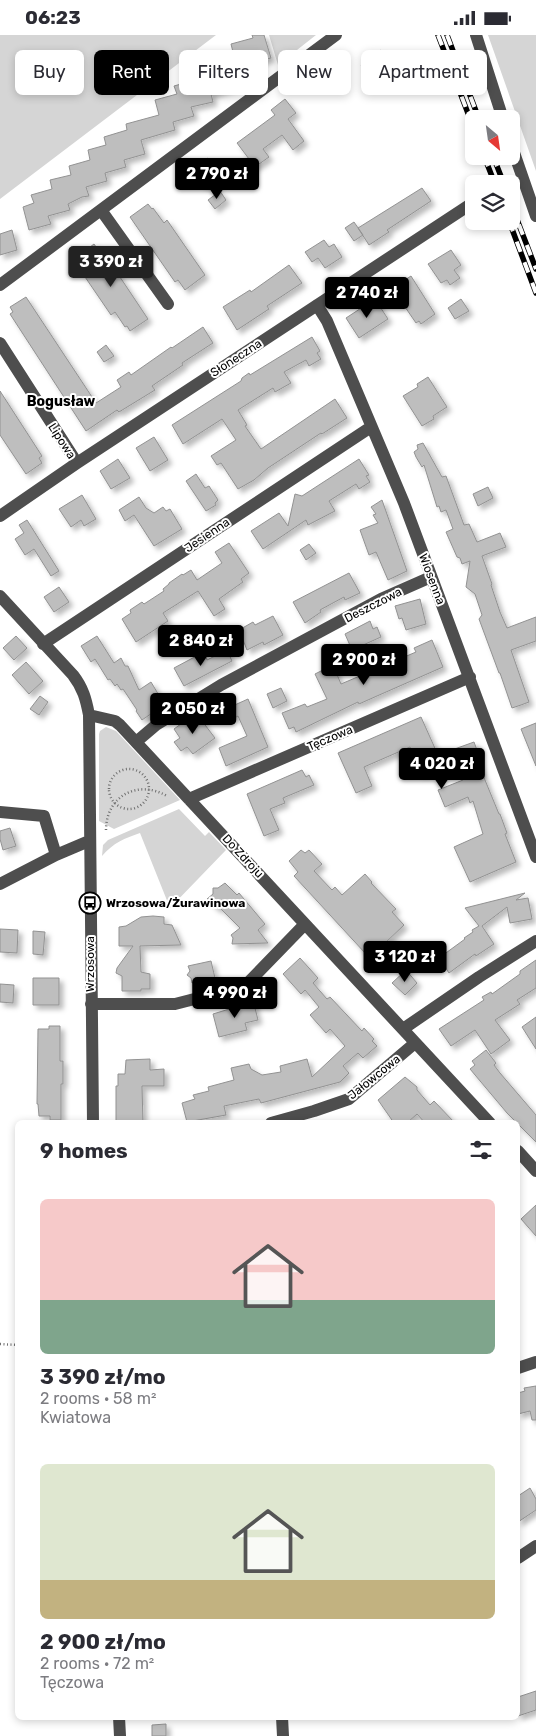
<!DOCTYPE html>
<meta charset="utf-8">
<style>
:root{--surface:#fff;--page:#f2f2f3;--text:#2b2b33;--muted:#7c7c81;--accent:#000}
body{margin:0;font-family:Rubik,sans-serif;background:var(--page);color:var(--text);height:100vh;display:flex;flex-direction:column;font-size:19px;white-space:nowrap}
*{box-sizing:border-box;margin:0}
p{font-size:16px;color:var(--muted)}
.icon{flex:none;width:28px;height:28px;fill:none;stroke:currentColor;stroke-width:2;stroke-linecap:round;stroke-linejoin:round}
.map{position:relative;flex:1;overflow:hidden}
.panel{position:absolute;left:15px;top:1085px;width:505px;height:600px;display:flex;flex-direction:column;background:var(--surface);border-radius:8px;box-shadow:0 2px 8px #0003}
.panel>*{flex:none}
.top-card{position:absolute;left:15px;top:15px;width:506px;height:45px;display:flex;gap:10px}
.needle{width:32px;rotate:151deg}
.tools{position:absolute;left:465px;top:75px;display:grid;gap:10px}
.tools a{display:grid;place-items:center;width:55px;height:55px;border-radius:8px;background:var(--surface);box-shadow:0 2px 8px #0003;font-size:25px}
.price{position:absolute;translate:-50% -42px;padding:0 11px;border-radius:5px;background:var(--accent);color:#fff;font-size:16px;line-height:32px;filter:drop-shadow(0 1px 2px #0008)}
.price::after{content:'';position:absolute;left:50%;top:30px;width:15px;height:11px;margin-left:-8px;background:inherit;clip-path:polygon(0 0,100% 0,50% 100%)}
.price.active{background:#222;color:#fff}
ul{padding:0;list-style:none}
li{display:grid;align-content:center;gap:10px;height:265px;padding:0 25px}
li span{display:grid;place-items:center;height:155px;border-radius:8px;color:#555}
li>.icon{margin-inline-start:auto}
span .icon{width:90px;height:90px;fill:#fffc;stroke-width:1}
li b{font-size:21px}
h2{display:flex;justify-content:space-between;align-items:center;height:60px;padding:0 25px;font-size:21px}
.pill{padding:0 18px;border-radius:8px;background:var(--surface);box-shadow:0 2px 8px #0003;font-size:18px;line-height:45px}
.pill.active{background:var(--accent);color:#fff}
.status{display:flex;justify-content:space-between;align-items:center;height:35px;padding:0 25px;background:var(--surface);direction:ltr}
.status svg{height:14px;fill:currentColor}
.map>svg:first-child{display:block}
.green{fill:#d5d5d5}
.building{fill:#bebebe;stroke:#929292;filter:url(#shadow)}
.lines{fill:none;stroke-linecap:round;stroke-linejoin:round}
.path{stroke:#707070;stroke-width:2.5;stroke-dasharray:1 2.5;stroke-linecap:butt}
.minor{stroke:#4e4e4e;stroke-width:12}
.rail-casing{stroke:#000;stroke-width:5.5}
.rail{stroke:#fff;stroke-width:4;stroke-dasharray:11;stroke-linecap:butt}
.labels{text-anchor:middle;stroke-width:4;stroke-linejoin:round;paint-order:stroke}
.street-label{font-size:12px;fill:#000;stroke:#fff}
.poi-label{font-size:12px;font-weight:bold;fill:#000;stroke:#fff;text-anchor:start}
.neighbourhood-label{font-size:14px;font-weight:bold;fill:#000;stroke:#fff}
</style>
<div class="status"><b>06:23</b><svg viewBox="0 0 49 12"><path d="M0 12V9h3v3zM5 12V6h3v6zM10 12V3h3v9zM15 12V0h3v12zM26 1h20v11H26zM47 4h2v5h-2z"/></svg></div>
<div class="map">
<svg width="536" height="1701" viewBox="0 0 536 1701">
<defs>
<filter id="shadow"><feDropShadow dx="4" dy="4" stdDeviation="2.5" flood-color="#0004"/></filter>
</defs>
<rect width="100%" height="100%" fill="#fff"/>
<path class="green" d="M0,0H216L0,164Z
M269,0H316L278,30Z
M488,0H536V136Z
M106,692L116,696L180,765L114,794L99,786V699L100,696Z
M179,774L205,801L209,797L226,815L170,873L140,798C125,803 113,808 102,821L103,810L108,805Z"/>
<path class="building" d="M252,0H264L271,23L248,29L250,39L230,44L232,52L211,59L213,67L191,72L194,81L173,87L175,95L141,105L145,119L124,125L126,132L105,138L107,146L86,152L89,161L82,162L68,169L70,175L48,181L51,189L29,195L23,172L34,168L31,160L52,154L50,145L71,140L69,131L90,125L88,115L106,110L104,102L127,95L126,89L159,80L155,65L177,59L174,51L195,45L193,37L214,31L212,23L233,17L231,9L253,3Z
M381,15L391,30L372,44L361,30Z
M285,64L296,78L288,84L304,106L293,115L282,100L263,114L269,122L255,132L237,108L275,80L271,75Z
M208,123L219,139L204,151L192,135Z
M422,153L431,166L387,195L389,197L369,210L358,193Z
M220,156L226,165L215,174L208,165Z
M148,169L152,174L153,173L164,188L167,185L205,240L185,255L178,245L175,247L130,182Z
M354,187L363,200L354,206L345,193Z
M12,195L17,215L0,220V199Z
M324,205L329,212L334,209L342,222L325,233L318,223L312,227L305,217Z
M94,209L101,219L104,218L148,284L130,296L127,291L125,292L115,277L111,280L83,239L87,236L77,222Z
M451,215L461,230L454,235L460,243L450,250L447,245L441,248L428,229Z
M289,230L302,248L267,271L269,274L237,295L223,272L250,255L251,257Z
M411,241L435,279L421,289L419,286L416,288L392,253Z
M26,262L96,368L121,352L117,345L129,337L131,340L171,312L172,313L203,292L213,308L182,328L183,330L152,351L155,355L119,377L117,375L86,396L10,279L13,277L10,272Z
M375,264L388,284L359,303L346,283Z
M461,264L469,276L455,284L448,273Z
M312,302L320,316L317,318L321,324L309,331L306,325L284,337L291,348L275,357L273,353L238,375L247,390L245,391L261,414L335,364L347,383L322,399L321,398L268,433L254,445L238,454L221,428L217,430L211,421L236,405L222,384L183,409L172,390L241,346L242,343L249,338L250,340Z
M106,310L114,321L104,327L97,317Z
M428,342L447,372L433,381L434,384L422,391L403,361L418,352L417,349Z
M0,356L42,421L39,423L42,428L26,439L0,400Z
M154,402L168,425L150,436L136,413Z
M423,408L442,442L446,441L464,490L469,489L477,507L500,498L506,512L482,521L492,549L491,550L500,577L507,593L536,582V606L511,615L529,667L521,670L512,673L500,638H499L479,584L482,580L475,559L466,552L470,526L462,529L460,523L457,522L446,497L453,494L446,475L441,477L439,471L437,472L424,430L422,432L416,422L414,417L418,414L417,410Z
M118,424L130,443L111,454L100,436Z
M359,424L369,440L366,441L370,447L359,454L356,449L329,466L335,476L308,490L306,485L263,514L251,496L279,478L288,491L295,459L302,461Z
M196,439L205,453L209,451L218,465L215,468L216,470L206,476L186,446Z
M488,452L493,463L478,471L473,459Z
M82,460L96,484L84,491L81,485L71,492L59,474Z
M139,462L146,473L154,478L163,472L166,476L170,474L182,494L154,511L134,480L125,486L119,475Z
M382,465L407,536L388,545L376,517L369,520L360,495L378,488L373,480L376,479L371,472Z
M27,485L59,536L51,541L34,514L25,520L15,504L24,498L19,490Z
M229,508L249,538L241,544L243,547L219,564L225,574L214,581L198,556L163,578L168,586L136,607L122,584L131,578L130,575L142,567L144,569L164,556L163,554L169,549V548L182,539L183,540L191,535L197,545L222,528L215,517Z
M309,509L316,518L306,525L300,515Z
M349,538L360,558L345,565L344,562L320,575L321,577L305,588L293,567Z
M59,552L69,567L54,577L44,562Z
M420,564L426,589L406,595L402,583L399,584L395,571Z
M273,581L283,600L264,610L263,607L247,615L239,595L253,587L255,590Z
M370,586L373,594L377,592L381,602L352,615L345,599Z
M16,601L27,613L14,625L3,613Z
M97,601L114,628L121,623L125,631H128L139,655L151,647L160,662L166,661L161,672L142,685L136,676L137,675L123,654L121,655L117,649L115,651L110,644L108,645L95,624L91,627L81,611Z
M432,605L443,632L377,661L359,669L358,667L296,697L294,692L289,694L282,678L305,669L307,672L327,664L315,639L333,630L341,649L416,617L414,613Z
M227,615L232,626L184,651L174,633L204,617L207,625Z
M26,627L43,646L29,659L12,640Z
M281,653L287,666L273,673L267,659Z
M40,661L48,667L39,680L30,674Z
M248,664L268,712L226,731L219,713L247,701L238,681L233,684L228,673Z
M196,678L215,703L193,719L187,712L181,716L174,707L180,703L174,694Z
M421,682L438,720L474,707L477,715L476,720L485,745L499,779H500L507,798L505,799L516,827L470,847L454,812L483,799L473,766L470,768L468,762L445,772L438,755L463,745L456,724L421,739L410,712L364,732L372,751L356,758L338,718Z
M536,688V731L521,694Z
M302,735L306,742L309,740L314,750L283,763L285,768L270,774L279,795L264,801L247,759Z
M10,793L16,811L3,815L0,804V796Z
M301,815L305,818L309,815L322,829L314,836L332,855L335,852L342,860L365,839L372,847L371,848L396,874L392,877L404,890L383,910L391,919L377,931L294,841L298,837L289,826Z
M225,848L237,860L239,858L265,889L258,895L268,908L232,909L233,903L231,900L240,893L219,872L217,874L207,864L213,859V853H218Z
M525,858L516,865L528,863L532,884L510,888L507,872L482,891L494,909L476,921L475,919L449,938L439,923L465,904L464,903L473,897L472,895L479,891L465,873Z
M153,881L164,882V889L172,890L181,910L140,911L141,937L150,939V954H141V956H122V941L116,938L117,933L133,911H119V892L126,891L141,882Z
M0,894L18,895L17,918L0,917Z
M33,896L45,897L43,920L33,919Z
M300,923L318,943L313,948L327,964L330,962L362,996L364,993L374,1004L372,1006L377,1011L363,1023L358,1018L343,1031L349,1038L340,1047L261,1068L259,1064L224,1071L226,1080L187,1087L182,1068L195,1064L193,1060L209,1056L208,1052L234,1045L231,1033L249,1029L251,1034L262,1040L281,1037L280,1031L307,1024L312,1042L345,1011L330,994L326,998L310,980L319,972L305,955L301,959L283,939Z
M536,925V953L517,965L520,969L495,985L510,1005L491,1019L475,995L451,1011L439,994L484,965L482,962L491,957L492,959L520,939V936Z
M211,926L215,943L192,948L191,943L187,940L190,936L188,931Z
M406,935L417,948L405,960L392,948Z
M33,943H59V970H33Z
M0,949L14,950L13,968L0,967Z
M253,965L258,985L245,988L247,995L219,1002L213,979L239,971V969Z
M536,982V1014L522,992Z
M49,991H60V1026H63V1049H61V1085H50V1081H39L38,1069H37L38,994H49Z
M486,1015L496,1028L494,1030L500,1038L536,1080V1107L507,1078L470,1034L475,1030L472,1026Z
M150,1024V1035L164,1034V1051H142L143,1088H116V1051H118V1039H125L126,1025Z
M405,1042L417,1052V1055L430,1070L434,1066L455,1088H425L417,1079L407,1088H394L378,1065Z
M536,1170V1201L521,1184Z
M536,1351V1385H532L530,1376L518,1379V1358L525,1356L524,1353Z
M530,1453L536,1464V1475L518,1487V1461Z
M536,1656V1675L518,1681V1662Z
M166,1689V1701H152V1690Z"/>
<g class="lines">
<path class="path" d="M109 754a20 20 0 1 1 40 0a20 20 0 1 1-40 0Z
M106,795C106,761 138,744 167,761
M0,1309L18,1310"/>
<path class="minor" d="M476,0L503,84
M511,109L536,181
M101,175L168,269
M0,250L336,0
M317,270L327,286L404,468L536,822
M0,308L77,428
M0,481L77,428L474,167
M0,561L73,640C83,653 86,664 89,680L93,1088
M43,609L371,392
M89,680L115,686L120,690L490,1088
M136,707L156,690L221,650L381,564L431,542
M189,764L470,642
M0,777L44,781L56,820
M0,849L56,820L89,806
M91,969H175L245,951L305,889
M403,994L479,942L536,906
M271,1088L314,1076L349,1064L415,1008
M518,1116L536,1136
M518,1333L536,1327
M518,1523L536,1511
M119,1682L120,1701
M282,1682L283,1701"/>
<g class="rail-casing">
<path id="rail" d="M438,0L474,94
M447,0L479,84
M484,121L495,149
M493,121L504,149
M511,169L536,234
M509,186L536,258"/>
</g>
<use href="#rail" class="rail"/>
</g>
<defs>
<g id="bus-ring" transform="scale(1.125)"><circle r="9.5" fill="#fff" stroke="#000" stroke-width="1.5"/><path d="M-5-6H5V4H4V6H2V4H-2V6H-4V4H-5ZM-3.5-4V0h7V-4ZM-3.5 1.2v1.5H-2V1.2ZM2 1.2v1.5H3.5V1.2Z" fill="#000"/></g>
</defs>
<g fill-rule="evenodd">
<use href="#bus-ring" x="90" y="868"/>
</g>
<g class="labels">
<g class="street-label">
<text transform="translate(236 323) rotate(-33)" y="4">Słoneczna</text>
<text transform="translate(62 406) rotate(57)" y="4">Lipowa</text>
<text transform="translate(207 500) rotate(-34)" y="4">Jesienna</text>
<text transform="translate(432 544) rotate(69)" y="4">Wiosenna</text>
<text transform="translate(373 570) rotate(-27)" y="4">Deszczowa</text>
<text transform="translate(330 703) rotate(-23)" y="4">Tęczowa</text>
<text transform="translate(243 821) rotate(47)" y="4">Do Zdroju</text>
<text transform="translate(90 929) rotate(-90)" y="4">Wrzosowa</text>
<text transform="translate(374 1042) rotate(-39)" y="4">Jałowcowa</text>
</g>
<g class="poi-label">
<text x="106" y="872">Wrzosowa/Żurawinowa</text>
</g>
<g class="neighbourhood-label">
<text x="61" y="371">Bogusław</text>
</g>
</g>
</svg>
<div class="tools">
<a><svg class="needle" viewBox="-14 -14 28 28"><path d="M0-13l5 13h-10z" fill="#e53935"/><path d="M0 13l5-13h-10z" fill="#7c7c81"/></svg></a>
<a><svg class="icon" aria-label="layers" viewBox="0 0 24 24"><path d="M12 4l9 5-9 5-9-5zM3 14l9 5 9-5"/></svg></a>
</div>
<b class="price" style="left:217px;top:165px">2 790 zł</b>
<b class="price active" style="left:111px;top:253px">3 390 zł</b>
<b class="price" style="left:367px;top:284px">2 740 zł</b>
<b class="price" style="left:201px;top:632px">2 840 zł</b>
<b class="price" style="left:364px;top:651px">2 900 zł</b>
<b class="price" style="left:193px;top:700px">2 050 zł</b>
<b class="price" style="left:442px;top:755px">4 020 zł</b>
<b class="price" style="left:405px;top:948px">3 120 zł</b>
<b class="price" style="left:235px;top:984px">4 990 zł</b>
<div class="top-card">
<a class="pill">Buy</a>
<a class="pill active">Rent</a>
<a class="pill">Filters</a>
<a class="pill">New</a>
<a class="pill">Apartment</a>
</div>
<section class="panel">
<h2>9 homes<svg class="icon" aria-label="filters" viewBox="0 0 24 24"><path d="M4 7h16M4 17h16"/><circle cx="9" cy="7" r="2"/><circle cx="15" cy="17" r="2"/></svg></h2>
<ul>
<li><span style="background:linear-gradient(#f6c9c9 65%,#7fa58c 0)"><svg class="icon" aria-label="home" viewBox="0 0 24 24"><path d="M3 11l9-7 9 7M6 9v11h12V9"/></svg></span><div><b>3 390 zł/mo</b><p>2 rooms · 58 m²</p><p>Kwiatowa</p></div></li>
<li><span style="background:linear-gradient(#dfe7d0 75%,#c2b280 0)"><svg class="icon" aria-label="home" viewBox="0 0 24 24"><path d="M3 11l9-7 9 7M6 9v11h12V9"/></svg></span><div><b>2 900 zł/mo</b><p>2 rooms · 72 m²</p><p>Tęczowa</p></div></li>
</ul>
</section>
</div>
